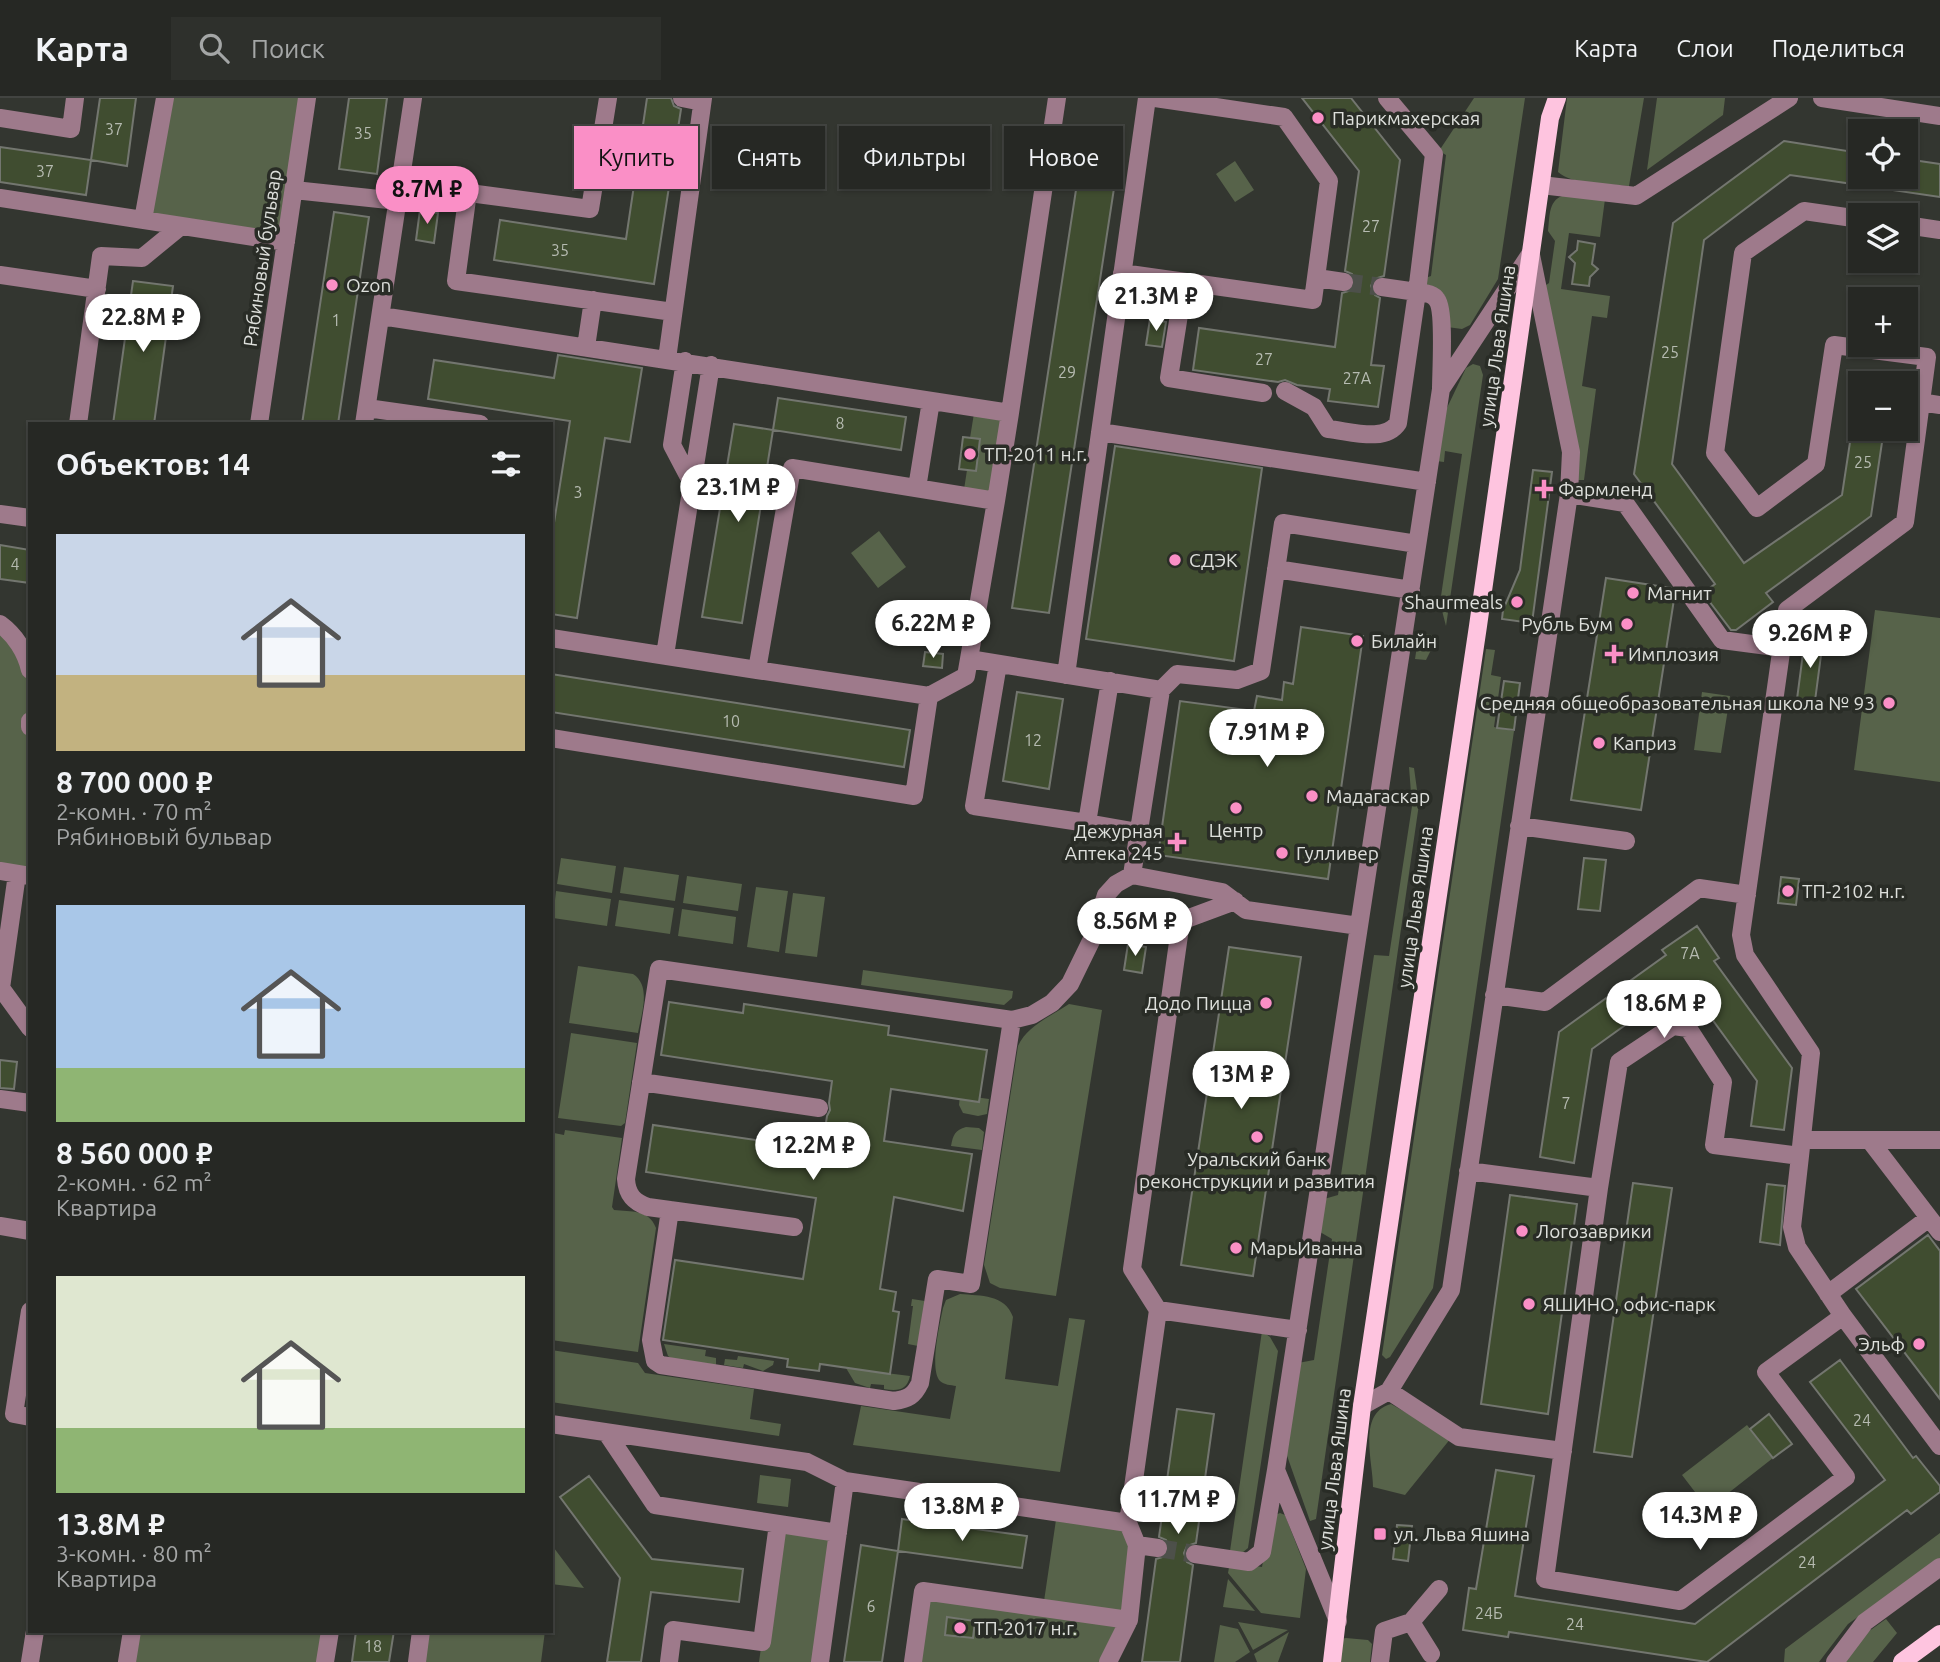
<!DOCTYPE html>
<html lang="ru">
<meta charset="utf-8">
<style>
:root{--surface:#262824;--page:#2e302c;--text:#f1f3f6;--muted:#a4a6a6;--line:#424441;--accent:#fa8fc6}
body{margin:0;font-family:Ubuntu,sans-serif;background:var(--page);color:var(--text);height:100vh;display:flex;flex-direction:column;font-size:26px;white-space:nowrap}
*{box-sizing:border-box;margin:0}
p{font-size:23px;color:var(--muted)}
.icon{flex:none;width:38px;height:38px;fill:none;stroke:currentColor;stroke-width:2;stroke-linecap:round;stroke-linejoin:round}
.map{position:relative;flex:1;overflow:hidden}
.side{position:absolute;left:28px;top:324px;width:525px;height:1211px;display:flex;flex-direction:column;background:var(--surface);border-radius:0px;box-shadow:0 2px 5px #0004,0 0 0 2px var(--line)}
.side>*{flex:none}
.top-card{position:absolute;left:574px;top:28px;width:665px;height:63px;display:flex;gap:14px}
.fabs{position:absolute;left:1848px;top:21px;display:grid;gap:14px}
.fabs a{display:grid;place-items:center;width:70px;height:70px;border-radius:0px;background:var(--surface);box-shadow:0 2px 5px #0004,0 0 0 2px var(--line);font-size:35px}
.price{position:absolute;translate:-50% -60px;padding:0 16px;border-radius:24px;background:#fff;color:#222;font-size:23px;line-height:46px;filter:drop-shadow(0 2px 4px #0008)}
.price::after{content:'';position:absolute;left:50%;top:42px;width:21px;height:16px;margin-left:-10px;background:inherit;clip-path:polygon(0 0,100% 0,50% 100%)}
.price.current{background:var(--accent);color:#111}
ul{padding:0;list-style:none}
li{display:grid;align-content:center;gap:14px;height:371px;padding:0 28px}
li span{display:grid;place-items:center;height:217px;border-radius:0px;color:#555}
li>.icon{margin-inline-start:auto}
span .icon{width:126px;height:126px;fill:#fffc;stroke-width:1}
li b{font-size:30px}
h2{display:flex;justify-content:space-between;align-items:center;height:84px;padding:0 28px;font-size:30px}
.pill{padding:0 24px;border-radius:0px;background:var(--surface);box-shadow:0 2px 5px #0004,0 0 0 2px var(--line);font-size:24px;line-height:63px}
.pill.current{background:var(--accent);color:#111}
header{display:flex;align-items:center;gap:42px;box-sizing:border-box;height:98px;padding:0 35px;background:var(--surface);border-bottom:2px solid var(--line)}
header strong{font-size:33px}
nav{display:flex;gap:38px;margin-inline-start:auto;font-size:24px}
.search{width:490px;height:63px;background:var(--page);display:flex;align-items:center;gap:18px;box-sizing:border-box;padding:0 24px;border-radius:0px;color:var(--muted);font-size:26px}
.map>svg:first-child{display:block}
.green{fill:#57634a}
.building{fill:#404d30;stroke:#73766f;stroke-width:2}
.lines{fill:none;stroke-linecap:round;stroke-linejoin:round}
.minor-tunnel{stroke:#4d504a;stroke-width:18;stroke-dasharray:18 9;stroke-linecap:butt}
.minor{stroke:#9e7a8b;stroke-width:18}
.major{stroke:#fec4df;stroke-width:18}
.poi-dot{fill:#fa8fc6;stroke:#292c26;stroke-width:2.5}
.labels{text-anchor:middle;stroke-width:7;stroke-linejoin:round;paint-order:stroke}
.number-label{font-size:16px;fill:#b6bbb1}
.poi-label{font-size:19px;fill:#dee0dc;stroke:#292c26;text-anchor:start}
.street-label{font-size:19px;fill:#dee0dc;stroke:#292c26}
</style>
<header>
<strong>Карта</strong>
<div class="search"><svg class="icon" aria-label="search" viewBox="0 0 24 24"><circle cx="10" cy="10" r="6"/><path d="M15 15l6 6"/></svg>Поиск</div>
<nav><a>Карта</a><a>Слои</a><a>Поделиться</a></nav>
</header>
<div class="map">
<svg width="1940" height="1564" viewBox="0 0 1940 1564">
<rect width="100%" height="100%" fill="#333630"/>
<path class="green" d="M165,0H307L286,144L143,122Z
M1474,0H1525L1498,181L1470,227L1462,231L1447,229C1447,204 1451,196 1424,188L1422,181L1431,178L1446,57L1439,53Z
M1567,0H1644L1629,88C1610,86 1572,87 1558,74Z
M1657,0H1725L1723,17L1647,72Z
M1235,63L1254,92L1235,104L1216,76Z
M1566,97L1605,101L1600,139L1569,135L1561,191L1610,198L1607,220L1592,218L1582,288L1596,291L1584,382H1578L1543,189L1549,185L1555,143L1548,133C1550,118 1548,100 1566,97Z
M1473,266L1480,268L1483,277L1446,528L1440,505L1462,356L1445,353L1444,364L1436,363L1435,335L1466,270Z
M975,309L1010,315L996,403L963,398L967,372L976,373L980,342L970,340Z
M879,433L906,469L878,490L851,455Z
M1875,512L1940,520V684L1854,672Z
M0,526L30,572V778L0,773Z
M1419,535L1438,538L1426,562L1415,561Z
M1486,551L1495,552L1491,577L1501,579L1494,629L1514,633L1433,1190L1390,1259L1386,1261L1382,1257Z
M1702,594L1730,598L1721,655L1694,652Z
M1409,669L1414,670L1419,706L1316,1421L1310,1423L1285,1352L1298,1265L1314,1262L1332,1141L1320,1134L1324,1101L1338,1097L1374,857L1389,858L1412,708Z
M561,760L616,768L612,795L557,786Z
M624,769L679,777L675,803L620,795Z
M687,778L742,786L738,813L683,805Z
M756,789L788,793L779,854L747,849Z
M556,793L611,801L607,828L553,820Z
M793,795L825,799L817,859L785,855Z
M619,802L674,810L670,836L615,828Z
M682,811L736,819L733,846L678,838Z
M578,868L633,876C652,888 641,917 638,935L569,925Z
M863,872L1013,893L1012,900L1004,907L861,887Z
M1069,906L1102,912L1056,1198L1000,1190L990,1185L984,1167L1018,948C1027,928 1051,918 1069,906Z
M571,935L637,945L625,1025L621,1028L558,1020Z
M960,997L989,1001L987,1016L978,1018L963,1015L959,1007Z
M966,1029L979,1030L984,1034L982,1052L951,1048C953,1037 955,1032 966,1029Z
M565,1032L622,1040L612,1109L614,1112C631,1114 649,1111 656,1130L638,1254L551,1242V1051L554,1035L564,1037Z
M960,1196C981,1198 1005,1196 1013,1219L1005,1281L1058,1288L1069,1220L1085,1222L1060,1374L853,1347L861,1308L950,1321L956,1288C951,1287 944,1287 940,1283C929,1271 940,1225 943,1210L946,1202Z
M912,1201L925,1203L918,1248L908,1246L913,1208H911Z
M1262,1233L1270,1239L1278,1253L1248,1450L1242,1455L1230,1453Z
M664,1246L706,1252L705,1258L716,1260V1267L672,1261L668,1258Z
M551,1252L638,1265L645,1275L754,1291L750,1321L781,1326L779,1338L551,1304Z
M738,1258L774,1263L773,1267L763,1273L744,1266L743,1270L724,1267L725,1261L737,1262Z
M846,1270L910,1278C907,1293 897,1293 884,1291V1287L871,1286L870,1290L855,1285Z
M1391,1306L1451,1340L1405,1397L1373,1389C1373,1364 1357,1315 1391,1306Z
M1747,1327L1773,1360L1708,1411L1682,1377Z
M760,1377L791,1381L788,1409L757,1405Z
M1057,1415L1128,1425L1137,1447L1129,1522L1108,1564H913L923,1493L1043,1510Z
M1280,1415L1285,1417L1306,1471L1300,1520L1261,1515L1228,1475L1230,1464L1262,1469L1271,1419Z
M778,1426L838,1435L820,1564H759Z
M1940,1435V1460L1848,1526L1819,1564H1784L1785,1551Z
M551,1446L584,1490L551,1486Z
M1228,1481L1255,1513L1223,1509Z
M1886,1521L1897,1535L1873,1564H1844L1865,1536Z
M1238,1524L1288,1532L1253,1552Z
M1220,1527L1238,1531L1250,1554L1235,1564H1214Z
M134,1533H328L323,1564H130Z
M421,1533H545L541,1564H417Z
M1289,1534L1278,1564H1257L1254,1556Z
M1346,1540L1368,1542L1372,1546L1370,1564H1337L1341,1541Z"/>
<path class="building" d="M100,0H136L127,68L91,62Z
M349,0H387L377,76L339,71Z
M647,0H671L674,8L681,11L654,186L494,162L500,122L626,141Z
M1302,0H1351L1400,62L1384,178L1374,181L1371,188L1375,197L1380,200L1371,267L1384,268L1378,309L1328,303L1330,291L1297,287L1285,282L1278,284L1193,272L1199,230L1335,249L1342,195L1352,192L1355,185L1352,176L1345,173L1359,73Z
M1085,33L1122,38L1049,515L1012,510Z
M1784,43L1860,55V87L1790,77L1704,142L1672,366L1744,465L1842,397L1852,331H1884L1871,418L1766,495L1773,504L1736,532H1731L1703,495L1715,486L1634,376L1673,125Z
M0,49L91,62L86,97L0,84Z
M1906,61L1940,66V99L1865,88V79H1906Z
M420,112L438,115L434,145L416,142Z
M334,114L369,119L338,326H302Z
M1578,143L1595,146L1592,166L1598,171L1590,179L1589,188L1572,186L1575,165L1569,159L1577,152Z
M133,183L173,188L154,326H113Z
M1150,221L1166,224L1162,249L1146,247Z
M558,257L642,270L630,344L605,340L577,520L551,516V444L570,323L428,301L434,262L554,280Z
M778,300L906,319L901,352L773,332Z
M734,326L773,332L742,525L702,519Z
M963,339L980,341L976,373L959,371Z
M1115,348L1262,370L1234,563L1086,541Z
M1533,372L1552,374L1532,525L1502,521L1503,512L1520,472Z
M0,447L30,452V485L0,481Z
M1606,480L1671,490L1675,495L1641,712L1571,702Z
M1301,529L1363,538L1328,781L1158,757L1180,603L1254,613L1257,598L1282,602L1284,584L1293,586Z
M1805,540L1823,542L1815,603L1797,601Z
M925,554L943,556L942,570L923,568Z
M551,576L910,632L904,669L551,614Z
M1504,583L1520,585L1514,632L1497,630Z
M1017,594L1063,601L1049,691L1003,683Z
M1584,760L1606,762L1600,813L1578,811Z
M1781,779L1799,781L1796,807L1778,805Z
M1697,828L1719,860L1714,863L1792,970L1784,1032L1751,1028L1757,983L1685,884L1592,951L1574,1065L1540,1059L1559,934L1666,857L1662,852Z
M1128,846L1146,849L1142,875L1124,872Z
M1229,849L1301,859L1253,1178L1181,1167Z
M669,904L743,915L744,906L889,928L888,937L987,952L979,1004L891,991L884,1043L972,1056L963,1113L894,1099L880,1191L896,1194L893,1213L899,1214L890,1276L820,1266L819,1273L787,1269L788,1261L663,1242L675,1162L803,1181L816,1100L646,1074L653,1027L804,1049L805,1042L823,1044L827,1018L830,1012L829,1005L832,983L661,957Z
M0,962L17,964L14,991L0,990Z
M1633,1085L1672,1090L1632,1359L1594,1354Z
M1767,1086L1785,1088L1780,1147L1760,1144Z
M1510,1097L1577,1106L1548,1316L1481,1306Z
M1928,1137L1940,1153V1301L1856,1191Z
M1840,1262L1913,1360L1916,1358L1940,1388V1394L1911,1416L1907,1412L1707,1564L1509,1534L1508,1539L1463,1532L1469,1490L1476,1491L1496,1372L1534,1378L1515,1498L1695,1526L1885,1382L1810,1284Z
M1177,1311L1214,1316L1196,1445L1187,1448L1184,1455L1187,1464L1193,1467L1180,1564H1142L1156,1461L1166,1458L1169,1451L1166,1442L1159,1439Z
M1769,1316L1792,1346L1773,1360L1750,1331Z
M589,1378L652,1461L743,1471L739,1504L651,1494L641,1564H607L620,1480L560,1399Z
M902,1421L1027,1438L1022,1470L898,1453Z
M1397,1427L1412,1428L1408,1463L1393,1461Z
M861,1447L898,1453L882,1564H844Z
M947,1519L975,1523L973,1540L945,1537Z
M356,1533H394L389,1564H352Z"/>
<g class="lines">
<path class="minor-tunnel" d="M1344,184L1382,189
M1158,1450L1195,1456"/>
<path class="minor" d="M682,0L702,4
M1822,0L1940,18
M0,20L71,31L75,0
M401,86L590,111L608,0
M1541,87L1636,98L1789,0
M294,92L398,103
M468,94L456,183L673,214
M0,100L286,144
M143,122L165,0
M1906,127L1940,132
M1122,175L1313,202L1329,83L1284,19L1155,0
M0,177L97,191
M1317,180L1344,184
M1184,185L1169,280L1263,295
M1382,189L1417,194L1434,56L1387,0
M381,218L1010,315L996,403
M586,249L593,202
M667,261L703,0
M685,263L672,347L692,385
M1285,293L1314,309L1328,331C1350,333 1385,345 1398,325L1417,194C1423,195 1433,195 1437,202C1445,213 1441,274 1441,291
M1920,304L1940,307
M367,310L480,326
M1010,315L1057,0
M78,326L101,158L142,160L181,128
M259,326L307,0
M364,326L413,0
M1100,334L1427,384
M917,390L931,303
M1569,396L1625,405L1722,542L1782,550
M0,416L30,420
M1276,471L1411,492
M0,526C15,537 26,554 30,572
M551,540L757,572
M665,557L711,267
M969,561L966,578L929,598L757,572L792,370L996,403L969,561L1161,592L1132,777
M998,566L974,708L1087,725L1110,583
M1066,577L1147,0
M1161,592L1177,576L1237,582L1261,573L1283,425L1417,446
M30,623V629
M551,640L914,698L929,598
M1087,725L1138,734
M1519,728L1626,743
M0,773L30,778
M17,776L1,890L30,930
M1494,897L1545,904L1699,790L1747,797
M641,984L819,1010
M0,1001L30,1005
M1802,1042H1940
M1871,1044L1940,1134
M1800,1058L1792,1129L1797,1149L1843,1218L1940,1348
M1468,1073L1599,1090
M670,1112L651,1242L655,1263L661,1267L894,1303C908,1301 914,1298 920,1285L937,1181L971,1186L1012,922
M0,1128L30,1133
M794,1129L648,1109C634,1104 627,1097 626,1081L659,871L1012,922L1032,917L1052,905L1070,886L1092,841L1106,797L1116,786L1132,777L1222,794L1246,812L1359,828
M1828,1196L1929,1120
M1158,1212L1298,1232
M30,1213L14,1316L30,1319
M1843,1218L1766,1274L1846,1379L1680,1503L1545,1481L1599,1090L1619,964L1673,928L1688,930L1723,984L1714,1047L1800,1058L1811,955L1745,857L1741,837L1787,512L1905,424L1927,259L1834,247L1816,366L1757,410L1715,355L1743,155L1804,113L1860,121
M1389,1293L1459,1339L1563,1353
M1362,1308L1389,1293L1451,1192L1569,396L1571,354L1531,157
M551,1326L807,1364L845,1383L1128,1425
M606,1334L655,1407L838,1435
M1137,1447L1158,1450
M1195,1456L1249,1464L1262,1454L1276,1372
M1338,1523L1276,1372L1441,291L1531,155
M1411,1524L1431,1556
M30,1564L35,1533
M127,1564L132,1533
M325,1564L330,1533
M417,1564L421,1533
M669,1564L673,1532L762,1544L778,1426
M820,1564L845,1383
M913,1564L923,1493L1129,1522
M1108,1564L1129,1522L1137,1447L1128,1425L1158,1212L1132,1171L1181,823L1235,803
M1380,1564L1384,1533L1411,1524L1439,1491
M1835,1564L1865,1524L1940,1469"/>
<path class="major" d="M1332,1564L1362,1308L1478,528L1550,20L1557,0
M1902,1564L1940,1536"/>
</g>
<g class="poi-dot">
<circle cx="1318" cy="20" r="7"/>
<circle cx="332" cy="187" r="7"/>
<circle cx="970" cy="356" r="7"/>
<path d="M1540.5 380.5h7v7h7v7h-7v7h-7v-7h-7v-7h7z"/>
<circle cx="1175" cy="462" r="7"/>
<circle cx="1633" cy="495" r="7"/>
<circle cx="1517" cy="504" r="7"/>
<circle cx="1627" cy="526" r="7"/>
<circle cx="1357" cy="543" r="7"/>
<path d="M1610.5 545.5h7v7h7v7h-7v7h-7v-7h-7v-7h7z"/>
<circle cx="1889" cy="605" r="7"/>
<circle cx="1599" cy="645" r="7"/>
<circle cx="1312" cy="698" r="7"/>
<circle cx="1236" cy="710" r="7"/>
<path d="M1173.5 733.5h7v7h7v7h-7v7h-7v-7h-7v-7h7z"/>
<circle cx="1282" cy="755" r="7"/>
<circle cx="1788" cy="793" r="7"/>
<circle cx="1266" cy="905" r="7"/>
<circle cx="1257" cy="1039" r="7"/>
<circle cx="1522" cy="1133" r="7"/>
<circle cx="1236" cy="1150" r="7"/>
<circle cx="1529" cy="1206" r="7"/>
<circle cx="1919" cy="1246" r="7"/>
<rect x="1373" y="1429" width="14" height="14" rx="3.5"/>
<circle cx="960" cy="1530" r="7"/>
</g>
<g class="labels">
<g class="number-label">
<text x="114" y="37">37</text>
<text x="363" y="41">35</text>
<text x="45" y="79">37</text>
<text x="1371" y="134">27</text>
<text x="560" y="158">35</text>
<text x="336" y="228">1</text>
<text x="1670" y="260">25</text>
<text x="1264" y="267">27</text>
<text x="1067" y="280">29</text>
<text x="1357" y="286">27А</text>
<text x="840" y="331">8</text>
<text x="1863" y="370">25</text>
<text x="578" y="400">3</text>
<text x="15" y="472">4</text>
<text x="731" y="629">10</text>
<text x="1033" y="648">12</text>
<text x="1690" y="861">7А</text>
<text x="1566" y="1011">7</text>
<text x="1862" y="1328">24</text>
<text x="1807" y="1470">24</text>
<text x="871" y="1514">6</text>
<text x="1489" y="1521">24Б</text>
<text x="1575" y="1532">24</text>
<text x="373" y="1554">18</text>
</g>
<g class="poi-label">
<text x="1332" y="27">Парикмахерская</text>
<text x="346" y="194">Ozon</text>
<text x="984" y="363">ТП-2011 н.г.</text>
<text x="1558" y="398">Фармленд</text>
<text x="1189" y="469">СДЭК</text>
<text x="1647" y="502">Магнит</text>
<text x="1503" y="511" text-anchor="end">Shaurmeals</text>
<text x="1613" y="533" text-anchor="end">Рубль Бум</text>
<text x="1371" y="550">Билайн</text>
<text x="1628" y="563">Имплозия</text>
<text x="1875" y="612" text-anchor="end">Средняя общеобразовательная школа № 93</text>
<text x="1613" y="652">Каприз</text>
<text x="1326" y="705">Мадагаскар</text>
<text x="1236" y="739" text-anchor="middle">Центр</text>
<text x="1163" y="740" text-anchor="end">Дежурная<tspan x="1163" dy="22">Аптека 245</tspan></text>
<text x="1296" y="762">Гулливер</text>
<text x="1802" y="800">ТП-2102 н.г.</text>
<text x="1252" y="912" text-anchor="end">Додо Пицца</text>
<text x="1257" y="1068" text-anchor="middle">Уральский банк<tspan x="1257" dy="22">реконструкции и развития</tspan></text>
<text x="1536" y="1140">Логозаврики</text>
<text x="1250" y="1157">МарьИванна</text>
<text x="1543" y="1213">ЯШИНО, офис-парк</text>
<text x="1905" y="1253" text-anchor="end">Эльф</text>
<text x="1394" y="1443">ул. Льва Яшина</text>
<text x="974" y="1537">ТП-2017 н.г.</text>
</g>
<g class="street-label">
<text transform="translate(262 160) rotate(-82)" y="7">Рябиновый бульвар</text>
<text transform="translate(1497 248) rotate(-82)" y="7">улица Льва Яшина</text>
<text transform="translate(1415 809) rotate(-82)" y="7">улица Льва Яшина</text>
<text transform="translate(1334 1371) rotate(-83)" y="7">улица Льва Яшина</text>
</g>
</g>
</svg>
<div class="fabs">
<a><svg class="icon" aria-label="locate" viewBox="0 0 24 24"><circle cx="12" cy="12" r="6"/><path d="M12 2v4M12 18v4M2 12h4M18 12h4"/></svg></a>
<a><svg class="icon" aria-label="layers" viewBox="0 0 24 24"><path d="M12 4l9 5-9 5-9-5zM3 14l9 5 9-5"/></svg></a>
<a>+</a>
<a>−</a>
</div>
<b class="price current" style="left:427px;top:128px">8.7M ₽</b>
<b class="price" style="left:1156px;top:235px">21.3M ₽</b>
<b class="price" style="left:143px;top:256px">22.8M ₽</b>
<b class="price" style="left:738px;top:426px">23.1M ₽</b>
<b class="price" style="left:933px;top:562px">6.22M ₽</b>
<b class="price" style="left:1810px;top:572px">9.26M ₽</b>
<b class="price" style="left:1267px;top:671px">7.91M ₽</b>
<b class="price" style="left:1135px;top:860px">8.56M ₽</b>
<b class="price" style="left:1664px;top:942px">18.6M ₽</b>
<b class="price" style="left:1241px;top:1013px">13M ₽</b>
<b class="price" style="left:813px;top:1084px">12.2M ₽</b>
<b class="price" style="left:1178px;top:1438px">11.7M ₽</b>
<b class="price" style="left:962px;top:1445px">13.8M ₽</b>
<b class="price" style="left:1700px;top:1454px">14.3M ₽</b>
<div class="top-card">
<a class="pill current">Купить</a>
<a class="pill">Снять</a>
<a class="pill">Фильтры</a>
<a class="pill">Новое</a>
</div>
<section class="side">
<h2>Объектов: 14<svg class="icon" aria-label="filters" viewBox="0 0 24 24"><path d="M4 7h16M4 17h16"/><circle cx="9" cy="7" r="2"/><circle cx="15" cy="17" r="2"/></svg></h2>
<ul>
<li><span style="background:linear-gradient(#c9d6e8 65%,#c2b280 0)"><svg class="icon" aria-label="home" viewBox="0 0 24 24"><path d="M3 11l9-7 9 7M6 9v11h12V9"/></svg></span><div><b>8 700 000 ₽</b><p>2-комн. · 70 m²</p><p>Рябиновый бульвар</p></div></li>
<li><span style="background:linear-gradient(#a9c7e8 75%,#8fb573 0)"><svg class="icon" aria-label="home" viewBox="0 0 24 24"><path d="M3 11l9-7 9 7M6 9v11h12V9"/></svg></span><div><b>8 560 000 ₽</b><p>2-комн. · 62 m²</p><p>Квартира</p></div></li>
<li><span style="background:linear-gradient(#dfe7d0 70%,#8fb573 0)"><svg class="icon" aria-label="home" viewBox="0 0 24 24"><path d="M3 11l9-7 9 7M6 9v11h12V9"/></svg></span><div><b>13.8M ₽</b><p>3-комн. · 80 m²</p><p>Квартира</p></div></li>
</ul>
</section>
</div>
